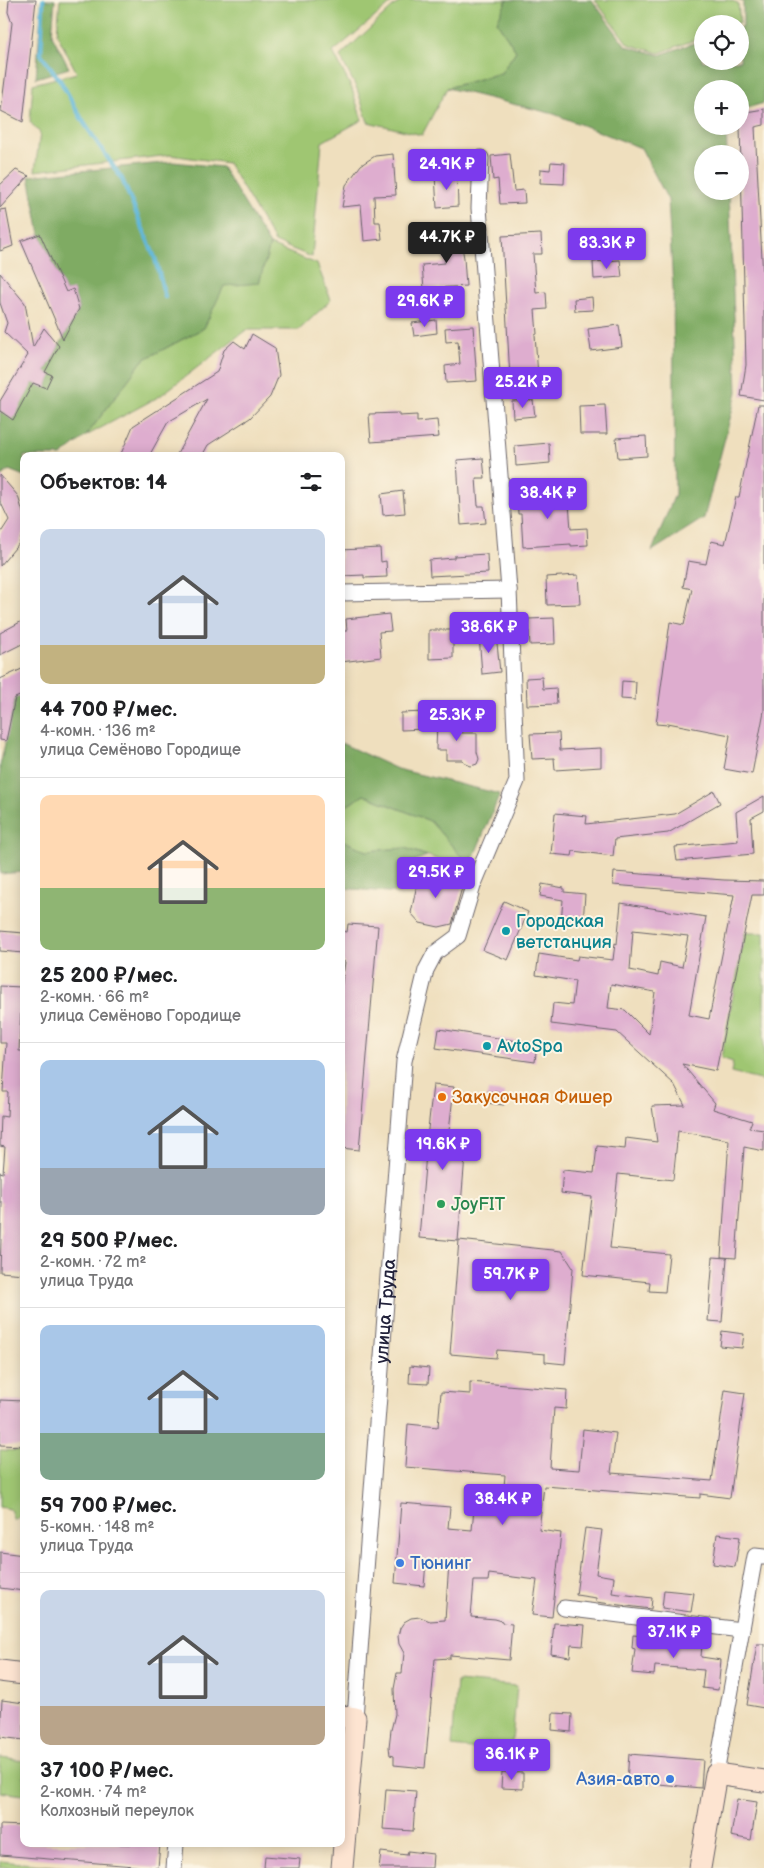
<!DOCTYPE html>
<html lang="ru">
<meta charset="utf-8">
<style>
:root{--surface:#fff;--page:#f6f6f6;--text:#202124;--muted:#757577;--line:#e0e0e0;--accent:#7c3aed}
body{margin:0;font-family:"Balsamiq Sans",sans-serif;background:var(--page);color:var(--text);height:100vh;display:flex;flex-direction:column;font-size:19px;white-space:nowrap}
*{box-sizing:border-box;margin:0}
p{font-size:16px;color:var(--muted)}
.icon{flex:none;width:28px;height:28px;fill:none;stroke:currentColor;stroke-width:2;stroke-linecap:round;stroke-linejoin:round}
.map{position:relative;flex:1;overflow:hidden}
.panel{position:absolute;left:20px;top:452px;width:325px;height:1395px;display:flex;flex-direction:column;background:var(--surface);border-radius:10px;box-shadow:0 2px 12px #0003}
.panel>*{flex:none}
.controls{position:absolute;left:694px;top:15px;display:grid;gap:10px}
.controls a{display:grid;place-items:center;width:55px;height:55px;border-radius:50%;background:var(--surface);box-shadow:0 2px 12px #0003;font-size:25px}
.price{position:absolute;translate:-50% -42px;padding:0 11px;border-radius:5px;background:var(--accent);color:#fff;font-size:16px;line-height:32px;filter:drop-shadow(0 1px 2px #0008)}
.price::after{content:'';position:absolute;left:50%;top:30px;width:15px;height:11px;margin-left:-8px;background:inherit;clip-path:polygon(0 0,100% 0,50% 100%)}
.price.current{background:#222;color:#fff}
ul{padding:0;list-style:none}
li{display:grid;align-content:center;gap:10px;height:265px;padding:0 20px}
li+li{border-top:1px solid var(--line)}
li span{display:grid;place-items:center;height:155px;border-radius:10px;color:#555}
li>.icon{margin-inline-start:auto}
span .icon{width:90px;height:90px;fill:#fffc;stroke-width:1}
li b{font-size:21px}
h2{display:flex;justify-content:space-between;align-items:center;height:60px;padding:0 20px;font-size:21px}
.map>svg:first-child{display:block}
.green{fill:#9fc672;stroke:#607456}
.forest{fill:#7fab64;stroke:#506650}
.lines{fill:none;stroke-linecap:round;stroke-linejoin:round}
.stream{stroke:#5bb6d9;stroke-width:4.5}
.building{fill:#deadcf;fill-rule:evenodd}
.street-casing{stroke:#6a6469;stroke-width:17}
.secondary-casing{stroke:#6a6469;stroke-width:23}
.street{stroke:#fff;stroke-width:15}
.secondary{stroke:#fde4d1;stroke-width:21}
.culture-dot{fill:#0f9aa8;stroke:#fcf5e5;stroke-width:2}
.food-dot{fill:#e8710a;stroke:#fcf5e5;stroke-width:2}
.leisure-dot{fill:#2e9e5b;stroke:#fcf5e5;stroke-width:2}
.shop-dot{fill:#3f7fe0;stroke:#fcf5e5;stroke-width:2}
.labels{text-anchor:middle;stroke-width:4;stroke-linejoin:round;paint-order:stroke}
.culture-label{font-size:18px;fill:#0d838f;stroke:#fcf5e5;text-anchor:start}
.food-label{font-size:18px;fill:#c56008;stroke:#fcf5e5;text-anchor:start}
.leisure-label{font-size:18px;fill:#27864d;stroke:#fcf5e5;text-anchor:start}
.street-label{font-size:18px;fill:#22223b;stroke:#fcf5e5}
.shop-label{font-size:18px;fill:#366cbe;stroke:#fcf5e5;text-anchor:start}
</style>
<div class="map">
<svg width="764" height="1868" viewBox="0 0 764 1868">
<rect width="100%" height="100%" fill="#fcf5e5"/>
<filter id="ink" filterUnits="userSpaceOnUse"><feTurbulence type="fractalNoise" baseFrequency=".02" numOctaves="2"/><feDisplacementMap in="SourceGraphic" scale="10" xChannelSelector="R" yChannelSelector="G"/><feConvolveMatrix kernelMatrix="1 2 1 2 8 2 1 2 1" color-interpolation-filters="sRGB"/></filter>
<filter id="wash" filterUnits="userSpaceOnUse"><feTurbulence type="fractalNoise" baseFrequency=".0096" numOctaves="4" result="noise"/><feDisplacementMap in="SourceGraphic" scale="20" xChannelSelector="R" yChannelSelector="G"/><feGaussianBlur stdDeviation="1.12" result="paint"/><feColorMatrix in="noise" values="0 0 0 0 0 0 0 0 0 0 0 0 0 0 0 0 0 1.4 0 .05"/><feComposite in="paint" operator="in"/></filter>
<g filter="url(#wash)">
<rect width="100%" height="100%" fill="#efdfbe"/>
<path class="green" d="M60,0H395L333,52L352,89L362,120L322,142L312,257L275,242L228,163L170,155L35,171L40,133L30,122L33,84L77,73L57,34Z
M406,0H507L497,22L516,51L501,73L447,88L422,135L368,122L357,89L340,56L395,5Z
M595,0H729L738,3L740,23L702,24V37L659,53L628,44Z
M270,245L317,264L331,300L299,330H246L160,396L86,436L143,360L204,328L224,285L259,283Z
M364,795L430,821L470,866L454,865L405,848L367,851L341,840L343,808Z
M745,933H764V1081L731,1073L733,1062L721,1058Z
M0,1450L24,1451V1512L14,1521L10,1509L0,1507Z
M457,1681L517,1686L511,1753L452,1747Z
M0,1758L24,1761V1795L0,1792Z
M0,1861L72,1868H0Z"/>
<path class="forest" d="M42,0H55L52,35L69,68L36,78Z
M507,0H592L626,46L660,55L702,40V61H740V27L743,26V2L738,0H764V103L740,110V89H702V126H726L727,154H702V191H729L737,392L704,518L652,551L675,494L673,288L668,200L641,148L554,114L447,88L501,73L516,51L497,22Z
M173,162L222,167L270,245L259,283L224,286L204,328L143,360L86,436L61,456H24V476L9,470L0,477V411L33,383L46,388L52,375L45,372L79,309L73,290L66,292L40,234L29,176Z
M24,694V872L0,874V766L15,698Z
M341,743L397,769L500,794L470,866L430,821L364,795L343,808L342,840L367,851L405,848L427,856L409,863L399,893L341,888Z"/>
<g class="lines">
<path class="stream" d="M43,0L41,54L61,82L84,123L122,179L155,258L165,297"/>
</g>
<g id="blocks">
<path class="building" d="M9,0H36L23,122L1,111L12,23L8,12Z
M764,109V125L755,127L764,296V400L741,396L746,365L740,126V113Z
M393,154L396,195L374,196L375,222H380L382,239L364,241L361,205L342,207L346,185L361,165L375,156Z
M510,154L514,191L524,190L525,203L500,204L498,179L493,180L491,156Z
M551,162L565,163L564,184L540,183L541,169L550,170Z
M16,170L29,176L0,208V185Z
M457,174L458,206L437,208L435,175Z
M6,209L13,246L0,251V210Z
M459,229L464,258L466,286L424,289L422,265L445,263L440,232Z
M40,234L66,292L73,289L79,309L63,339L21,241Z
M541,234L542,254H533L536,293L546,292L547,309L535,310L537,334L535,335L538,376L510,378L502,236Z
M620,260L622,277L594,279L593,262Z
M0,273L25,303L33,347L44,328L59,346L45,372L52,375L46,388L33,383L13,420L0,411V401L28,355L4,332L7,323L0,303Z
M592,297L593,310L575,311L574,299Z
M419,298L421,311L396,314L394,301Z
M436,320L437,333L414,336L412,323Z
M619,325L622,347L591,351L588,329Z
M473,326L477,381L446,383L445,366L460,364L458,341L446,342L445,328Z
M252,334L275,348L279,375L270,397L250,418L208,445L202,456H176L207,399L168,422L149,456H120L133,426L217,372L224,350L234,341L245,349Z
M533,400L535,416L513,418L512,401Z
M605,405L607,434H580L579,406Z
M758,405H764V711L752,774L724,769L730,735L668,723V725L656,724L670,622L684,625L692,589L683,587L688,561L706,564L711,541L725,544L736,497H739Z
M399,413V416L417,415V422L437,420L439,437L371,442L369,414Z
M646,436L647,456L618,458L616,438Z
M549,443L550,463L516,466L515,446Z
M483,458L485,478H476L478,506H484L486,523L461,525L457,460Z
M0,475L18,496L24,516V529L20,542L0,566V534L9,520L0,501Z
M546,490V492L568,491L571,529L587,528L588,545L571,546V544L523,547L521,514H518L517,492Z
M403,491L405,513L383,515L381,494Z
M380,548L381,562L386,561L387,577L364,578V575L341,576V550Z
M487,554L488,573L430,576L429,560L454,558V556Z
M578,575L580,604L547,605L546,577Z
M389,614L391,631L379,632L381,657L341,662V631H347L346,619Z
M554,618L555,644L530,645L528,619Z
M24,620V643L0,655V633Z
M429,630H453V658L429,659Z
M496,634L500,672L482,674L479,635Z
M24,668V694L15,698L6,741L0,740V679Z
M542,677L543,689L556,688L557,704L527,705L526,678Z
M622,681L636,682L635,700L621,699Z
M425,712L426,729L401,730V713Z
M437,721H462V733H477V752L479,759L477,764L471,766L466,764L463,760H446V750H436Z
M559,733L560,750L601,748V767L555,770L554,758L532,759L530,734Z
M714,791L720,803L668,833L615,839L613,856L573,851L572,856L551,854L555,813L587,816L586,824L675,814Z
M764,796V811L751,818L753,854L677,861L675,847L738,841L736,812Z
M420,870L464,880L452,924L439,927L420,923L411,913Z
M614,872L724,880L764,881V895H752L716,1071L682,1064L715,1103L713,1109L752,1121L749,1128L764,1130V1151L744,1147L736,1258L721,1257L729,1140L678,1131L673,1180L618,1174L610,1248L669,1254L665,1292L649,1291L650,1282L583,1275L592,1197L561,1193L563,1170L594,1173L597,1146L625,1149L626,1138L657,1142L652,1106L685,1105L674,1084L617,1032L551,1024L553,1003L572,1005L575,981L536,975L539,954L577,960L578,956L613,960L615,943L617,944L621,903L706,917L689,1015L709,1019L734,895L613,885ZM633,930L688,936L682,967L660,962L658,976L630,970ZM611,984L655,992L649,1034L625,1010L608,1008Z
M542,884L564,888V892L585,894L583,923L561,922L563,900L540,896Z
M504,901L528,912L508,960L483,950Z
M348,924L378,926L359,1150L341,1148V989L345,962L341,961V931L347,932Z
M0,931L24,933V953L0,951Z
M0,986L22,987L19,1051H24V1274L0,1272L2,1202H0V1172L3,1173L5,1147L0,1146V1142L1,1116L7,1117L8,1092H3L6,1043H0Z
M439,1029L537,1044L535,1062L436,1048Z
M433,1085L454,1087L449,1131L467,1132L458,1241L419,1238L428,1129Z
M488,1091L505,1093L504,1105L486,1103Z
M459,1240L562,1251L573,1268L565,1364L545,1362V1354L497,1350L496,1358L450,1354Z
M713,1257L727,1258L722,1322L708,1321Z
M722,1331L744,1334L742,1348L720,1346Z
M410,1366L429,1368L428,1384L409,1383Z
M470,1382L567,1390L566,1409L554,1408L550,1468L579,1470L583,1429L616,1433L611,1473L712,1481L725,1390L745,1393L730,1498L700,1494V1498L544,1486L539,1530L561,1533L552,1617L532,1615L537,1580L489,1574L488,1581H474L471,1617L495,1619L502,1621V1623L512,1624L509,1660L450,1655V1658L435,1659L425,1768L394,1765V1756L390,1755L389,1747L391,1730L395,1714L394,1689L397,1673H402L404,1653L399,1644L398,1636L400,1628L404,1622L411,1618L420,1617L430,1621L445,1620L449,1563L426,1562L424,1586L395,1583L401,1503L450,1507L448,1528L472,1530L475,1497L503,1499L505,1475L405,1467L408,1424L438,1427L441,1392L470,1394Z
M0,1400L24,1401V1446L0,1445Z
M585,1528L602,1530L596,1574L614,1577L612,1593L652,1598L651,1609L596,1602V1598L576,1595Z
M717,1534L740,1537L735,1567L713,1564Z
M0,1552L24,1555V1591L0,1588Z
M664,1590L694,1593L691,1612L662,1608Z
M554,1623L585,1625L583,1646L571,1645L570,1657L551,1654Z
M633,1635L654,1637L653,1642L678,1645V1641L702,1644L701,1657L721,1660L718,1690L702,1688L704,1670L655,1666L654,1675L632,1673L635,1649L632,1648Z
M757,1644H764V1708L747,1705Z
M2,1700L24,1703V1740L0,1737Z
M553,1713L572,1714L571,1732L552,1730Z
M629,1754L703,1760L701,1788L627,1781Z
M502,1772L523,1773V1789L501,1788Z
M386,1789L416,1791L413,1831L383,1829Z
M737,1799L757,1802L751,1840L731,1836Z
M0,1825L24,1826V1844H160L158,1868L0,1855Z
M408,1851L433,1854L432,1868H379L381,1852L407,1855Z
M265,1856L300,1859L299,1868H264Z"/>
</g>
</g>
<g filter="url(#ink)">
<use href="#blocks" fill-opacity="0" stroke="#6a6469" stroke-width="1"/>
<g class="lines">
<g class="street-casing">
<g id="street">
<path d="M341,593L509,590"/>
<path d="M564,1608L741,1630"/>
<path id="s1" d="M355,1718L404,1061L426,970L435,953L458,936L473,886L517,781L509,590L479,208L481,158"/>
<path d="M716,1774L755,1556L764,1557"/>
<path d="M174,1868L176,1844"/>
</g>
</g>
<g class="secondary-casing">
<path id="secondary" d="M0,1671L24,1674
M341,1716L355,1718L342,1868
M700,1868L716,1774L764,1781"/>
</g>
<use href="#street" class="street"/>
<use href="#secondary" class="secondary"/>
</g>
</g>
<g class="culture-dot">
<circle cx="506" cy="931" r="5"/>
<circle cx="487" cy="1046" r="5"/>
</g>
<circle class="food-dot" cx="442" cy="1097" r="5"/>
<circle class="leisure-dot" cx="441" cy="1204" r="5"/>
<g class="shop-dot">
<circle cx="400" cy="1563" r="5"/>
<circle cx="670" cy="1779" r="5"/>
</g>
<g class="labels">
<g class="culture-label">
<text x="516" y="927">Городская<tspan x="516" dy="21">ветстанция</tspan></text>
<text x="497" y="1052">AvtoSpa</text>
</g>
<g class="food-label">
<text x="452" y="1103">Закусочная Фишер</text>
</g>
<g class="leisure-label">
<text x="451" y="1210">JoyFIT</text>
</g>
<g class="street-label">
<text dy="6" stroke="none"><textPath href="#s1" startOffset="408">улица Труда</textPath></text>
</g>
<g class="shop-label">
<text x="410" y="1569">Тюнинг</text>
<text x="660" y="1785" text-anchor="end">Азия-авто</text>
</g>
</g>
</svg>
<div class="controls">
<a><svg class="icon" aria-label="locate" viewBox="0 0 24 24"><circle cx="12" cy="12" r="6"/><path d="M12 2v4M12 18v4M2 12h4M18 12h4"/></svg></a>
<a>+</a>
<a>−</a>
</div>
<b class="price" style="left:447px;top:191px">24.9K ₽</b>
<b class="price current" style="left:447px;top:264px">44.7K ₽</b>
<b class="price" style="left:607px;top:270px">83.3K ₽</b>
<b class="price" style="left:425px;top:328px">29.6K ₽</b>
<b class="price" style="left:523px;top:409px">25.2K ₽</b>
<b class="price" style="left:548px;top:520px">38.4K ₽</b>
<b class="price" style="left:489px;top:654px">38.6K ₽</b>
<b class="price" style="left:457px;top:742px">25.3K ₽</b>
<b class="price" style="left:436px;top:899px">29.5K ₽</b>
<b class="price" style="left:443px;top:1171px">19.6K ₽</b>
<b class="price" style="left:511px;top:1301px">59.7K ₽</b>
<b class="price" style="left:503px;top:1526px">38.4K ₽</b>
<b class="price" style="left:674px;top:1659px">37.1K ₽</b>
<b class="price" style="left:512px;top:1781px">36.1K ₽</b>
<section class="panel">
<h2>Объектов: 14<svg class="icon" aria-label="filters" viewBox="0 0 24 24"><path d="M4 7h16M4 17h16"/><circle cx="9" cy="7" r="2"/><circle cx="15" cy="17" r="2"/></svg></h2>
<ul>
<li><span style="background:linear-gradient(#c9d6e8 75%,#c2b280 0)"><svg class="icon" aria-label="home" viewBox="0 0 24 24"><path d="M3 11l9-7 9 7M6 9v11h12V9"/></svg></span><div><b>44 700 ₽/мес.</b><p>4-комн. · 136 m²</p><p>улица Семёново Городище</p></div></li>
<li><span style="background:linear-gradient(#ffd9b3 60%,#8fb573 0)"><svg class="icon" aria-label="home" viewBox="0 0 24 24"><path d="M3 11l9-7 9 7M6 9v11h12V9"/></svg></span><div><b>25 200 ₽/мес.</b><p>2-комн. · 66 m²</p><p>улица Семёново Городище</p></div></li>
<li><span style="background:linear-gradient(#a9c7e8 70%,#9aa5b1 0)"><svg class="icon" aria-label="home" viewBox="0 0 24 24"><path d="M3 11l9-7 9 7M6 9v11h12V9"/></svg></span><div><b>29 500 ₽/мес.</b><p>2-комн. · 72 m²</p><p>улица Труда</p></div></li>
<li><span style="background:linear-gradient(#a9c7e8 70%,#7fa58c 0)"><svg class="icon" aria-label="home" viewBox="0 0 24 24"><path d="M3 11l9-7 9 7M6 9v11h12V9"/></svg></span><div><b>59 700 ₽/мес.</b><p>5-комн. · 148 m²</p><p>улица Труда</p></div></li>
<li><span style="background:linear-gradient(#c9d6e8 75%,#b9a48a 0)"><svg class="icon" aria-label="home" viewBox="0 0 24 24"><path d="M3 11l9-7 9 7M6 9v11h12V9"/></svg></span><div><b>37 100 ₽/мес.</b><p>2-комн. · 74 m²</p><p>Колхозный переулок</p></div></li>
</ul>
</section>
</div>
